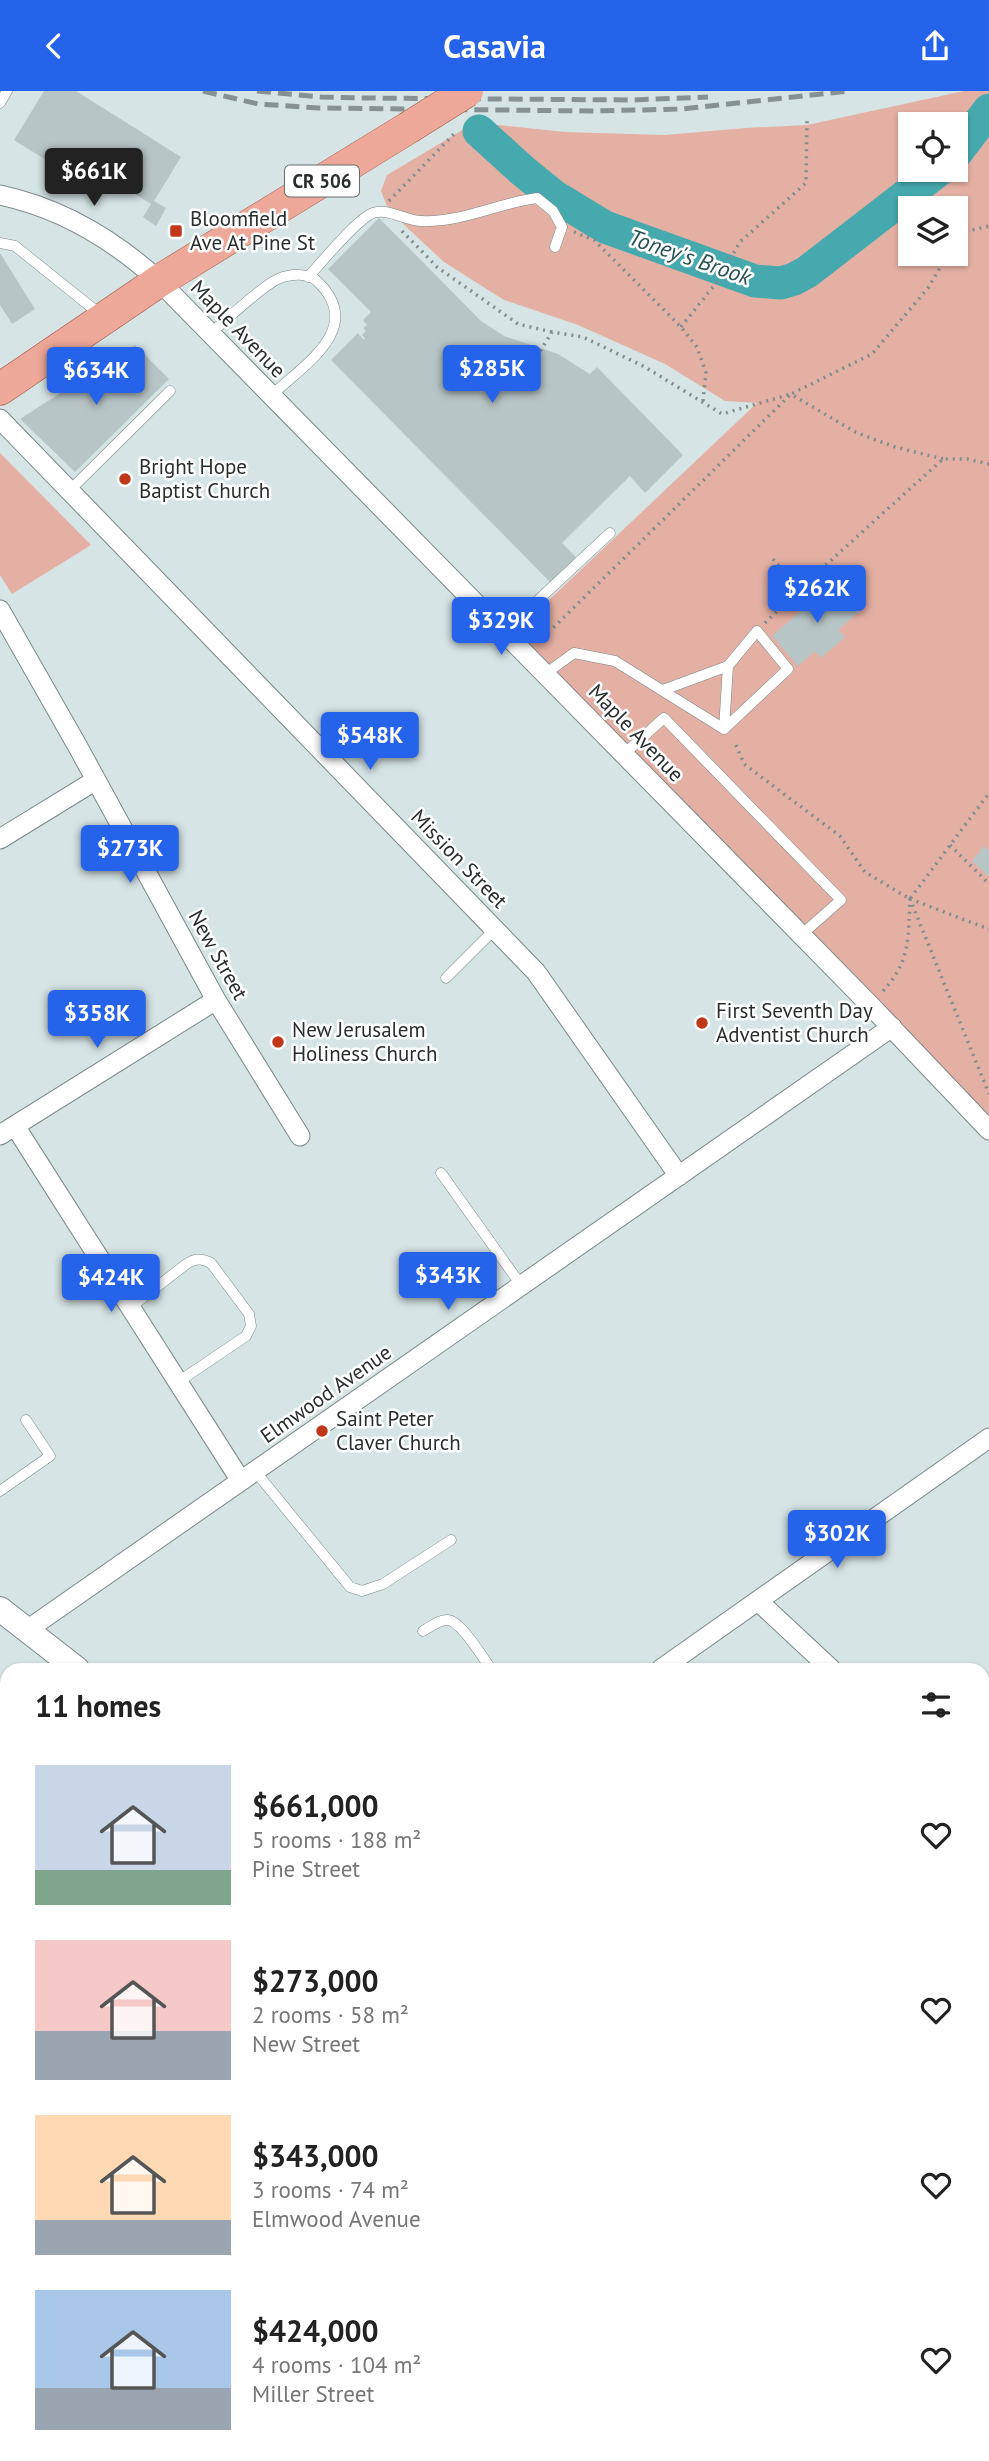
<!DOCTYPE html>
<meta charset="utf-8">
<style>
:root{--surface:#fff;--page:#f2f2f2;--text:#222;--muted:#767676;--accent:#2563eb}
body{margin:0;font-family:"PT Sans",sans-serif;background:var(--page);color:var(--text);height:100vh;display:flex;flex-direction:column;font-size:26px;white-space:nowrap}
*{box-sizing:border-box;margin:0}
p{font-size:23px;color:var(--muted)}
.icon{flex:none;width:38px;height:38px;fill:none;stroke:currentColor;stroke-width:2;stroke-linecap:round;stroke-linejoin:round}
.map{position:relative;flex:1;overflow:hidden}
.side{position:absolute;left:0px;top:1572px;width:990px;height:800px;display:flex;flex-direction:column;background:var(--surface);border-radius:21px 21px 0 0;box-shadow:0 2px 5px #0004}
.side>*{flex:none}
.fabs{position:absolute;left:898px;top:21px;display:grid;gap:14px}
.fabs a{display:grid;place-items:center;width:70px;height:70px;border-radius:0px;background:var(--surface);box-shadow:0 2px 5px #0004;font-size:35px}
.price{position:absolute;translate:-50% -60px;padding:0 16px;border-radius:7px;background:var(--accent);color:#fff;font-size:23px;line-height:46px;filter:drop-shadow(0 2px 4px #0008)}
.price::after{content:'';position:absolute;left:50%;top:42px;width:21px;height:16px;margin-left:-10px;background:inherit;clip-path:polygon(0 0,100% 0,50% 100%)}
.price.selected{background:#222;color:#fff}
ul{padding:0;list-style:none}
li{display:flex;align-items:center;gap:21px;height:175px;padding:0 35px}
li span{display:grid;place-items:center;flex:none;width:196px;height:140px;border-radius:0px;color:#555}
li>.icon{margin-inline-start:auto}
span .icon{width:84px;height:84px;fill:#fffc;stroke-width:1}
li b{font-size:30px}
h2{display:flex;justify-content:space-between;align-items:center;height:84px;padding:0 35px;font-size:30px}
header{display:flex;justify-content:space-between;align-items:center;height:91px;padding:0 35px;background:var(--accent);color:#fff;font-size:32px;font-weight:700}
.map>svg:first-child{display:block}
.green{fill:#e5b0a4;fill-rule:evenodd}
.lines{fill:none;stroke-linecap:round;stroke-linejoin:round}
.river{stroke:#46a9ae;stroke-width:33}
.building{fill:#b8c5c6}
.service-casing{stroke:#7b8888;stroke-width:11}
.minor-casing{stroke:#7b8888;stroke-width:21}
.tertiary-casing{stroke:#7b8888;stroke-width:26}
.primary-casing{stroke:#a25747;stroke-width:33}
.path{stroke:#828c8d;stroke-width:3.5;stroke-dasharray:2 5;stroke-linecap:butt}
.service{stroke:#fff;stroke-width:10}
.minor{stroke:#fff;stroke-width:19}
.tertiary{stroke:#fff;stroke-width:24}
.primary{stroke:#eea899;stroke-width:32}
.rail{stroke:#879192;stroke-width:5;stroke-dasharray:14 7;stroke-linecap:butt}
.primary-bridge-casing{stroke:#a25747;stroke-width:33;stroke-linecap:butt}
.primary-bridge{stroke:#eea899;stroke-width:32}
.poi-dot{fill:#c1371a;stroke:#fff;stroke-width:2.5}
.labels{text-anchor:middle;stroke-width:5;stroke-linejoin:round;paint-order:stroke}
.shield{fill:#fff;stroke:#686c6d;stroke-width:2}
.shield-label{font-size:19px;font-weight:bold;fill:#282d2e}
.poi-label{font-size:21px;fill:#282d2e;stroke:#fff;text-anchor:start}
.street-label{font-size:21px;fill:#282d2e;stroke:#fff}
.water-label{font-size:23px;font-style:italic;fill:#255153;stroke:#fff}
</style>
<header><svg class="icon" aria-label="back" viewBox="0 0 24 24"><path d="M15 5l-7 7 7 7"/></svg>Casavia<svg class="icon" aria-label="share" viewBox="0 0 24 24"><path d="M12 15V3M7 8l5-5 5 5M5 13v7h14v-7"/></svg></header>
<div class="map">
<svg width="989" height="2370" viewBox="0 0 989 2370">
<rect width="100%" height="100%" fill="#d6e4e5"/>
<path class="green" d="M964,0H989V1026L514,542L757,312L725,310L665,273L578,234L504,209L444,171L389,120L381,100L387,84L471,34H498L565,41L665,44L745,37L807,34ZM910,33H956V79H910ZM910,117H956V163H910Z
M0,362L91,454L12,503L0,484Z"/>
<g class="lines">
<path class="river" d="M479,40L523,80L554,105L605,136L755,190L781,192L794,188L807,181L939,79
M956,62L989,19"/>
</g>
<path class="building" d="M44,0H76L181,66L154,110L166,117L156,135L143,126L151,113L74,64L64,80L14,49Z
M379,127L481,230L504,245L558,263L590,283L597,276L683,364L645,402L630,385L562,452L576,466L551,492L331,269L358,242L364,249L365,247L362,244L366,240L363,237L367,234L363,229L371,221L328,178Z
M0,162L35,218L12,233L0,214Z
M135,254L169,288L75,381L20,328Z
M835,490L860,520L838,539L845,546L821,567L815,560L798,575L772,545Z
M984,755L989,759V786L972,770Z"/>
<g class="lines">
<g class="service-casing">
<path id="service" d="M0,12L7,0
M0,152L15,155L101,224
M308,186C323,170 351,135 369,124C384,114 405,130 421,130C461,132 498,112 537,107L553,120L562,136L555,156
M211,242C226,229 262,195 278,188C290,183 309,181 318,191C365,237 305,273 272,304
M70,399L170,300
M757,540L788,578L724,638L728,575Z
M504,541L610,442
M545,583L574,562L615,570L724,638
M663,599L728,575
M624,663L664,627L841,809L801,844
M446,887L495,838
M441,1082L521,1194
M131,1216L185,1174C195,1167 201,1167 211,1172L249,1223L251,1235L246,1245L178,1291
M255,1380L350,1496L362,1500L383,1493L451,1449
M0,1400L50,1365L26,1329
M423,1540C430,1536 440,1528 448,1529C461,1530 483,1567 491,1578"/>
</g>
<g class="minor-casing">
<path id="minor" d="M0,104C61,117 113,148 159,190L871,915L989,1039
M0,328L536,881L679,1085
M0,519L78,656L216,909L300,1045
M0,748L96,689
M15,1035L241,1390
M0,1044L216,909
M758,1510L831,1578
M27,1539L892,936
M661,1578L989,1347
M984,1720L989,1725
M0,1926L7,1932
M984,2222L989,2217
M173,2370L175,2364"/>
</g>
<g class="tertiary-casing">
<path id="tertiary" d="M0,1518L77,1578
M984,2303L989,2307"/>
</g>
<g class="primary-casing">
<path id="primary" d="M0,298L159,190L408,37"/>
</g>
<path class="path" d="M389,110L457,40
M402,140L437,176L518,233L552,241
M574,141L594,149L681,236L697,256L706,282L703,310
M956,149L960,142L989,135
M681,236L716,192L740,151L806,92L807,27
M522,290L552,241L583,246L645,276L722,323L791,303L552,538
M943,368L895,356L855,341L791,303L872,263L928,197L948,163
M773,468L798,499L943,368H967L989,373
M765,532L798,499
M736,654L744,673L840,745L865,781L910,808L989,702
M950,754L989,793
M910,808L989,838
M883,900C911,870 908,846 910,808L989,1003"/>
<use href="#service" class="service"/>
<use href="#minor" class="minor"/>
<use href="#tertiary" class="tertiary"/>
<use href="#primary" class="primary"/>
<path class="rail" d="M203,0L258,13L319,17L592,20L683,18L849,0
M257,0L321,6L364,7L632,9L708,6"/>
<g class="primary-bridge-casing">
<path id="primary-bridge" d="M408,37L467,0"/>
</g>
<use href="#primary-bridge" class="primary-bridge"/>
</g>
<g class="poi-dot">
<rect x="169" y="133" width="14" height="14" rx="3.5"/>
<circle cx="125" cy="388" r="7"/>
<circle cx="702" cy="932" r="7"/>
<circle cx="278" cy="951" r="7"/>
<circle cx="322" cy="1340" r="7"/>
</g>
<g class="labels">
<rect class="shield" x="285" y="74.5" width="74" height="31" rx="5"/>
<g class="shield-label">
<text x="322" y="97">CR 506</text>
</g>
<g class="poi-label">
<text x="190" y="135">Bloomfield<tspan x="190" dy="24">Ave At Pine St</tspan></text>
<text x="139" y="383">Bright Hope<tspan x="139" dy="24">Baptist Church</tspan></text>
<text x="716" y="927">First Seventh Day<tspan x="716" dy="24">Adventist Church</tspan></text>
<text x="292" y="946">New Jerusalem<tspan x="292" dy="24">Holiness Church</tspan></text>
<text x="336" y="1335">Saint Peter<tspan x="336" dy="24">Claver Church</tspan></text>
</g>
<g class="street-label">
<text transform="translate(238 238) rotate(46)" y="7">Maple Avenue</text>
<text transform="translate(636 642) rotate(46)" y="7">Maple Avenue</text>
<text transform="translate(459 768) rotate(46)" y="7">Mission Street</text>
<text transform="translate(218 864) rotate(61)" y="7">New Street</text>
<text transform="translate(326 1303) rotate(-35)" y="7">Elmwood Avenue</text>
</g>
<g class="water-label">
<text transform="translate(690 166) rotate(19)" y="8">Toney's Brook</text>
</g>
</g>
</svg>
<div class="fabs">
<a><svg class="icon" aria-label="locate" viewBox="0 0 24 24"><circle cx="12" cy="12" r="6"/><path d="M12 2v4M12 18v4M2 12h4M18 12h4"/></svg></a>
<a><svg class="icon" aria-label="layers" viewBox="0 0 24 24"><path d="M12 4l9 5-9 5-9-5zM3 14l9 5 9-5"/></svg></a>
</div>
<b class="price selected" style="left:94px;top:117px">$661K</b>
<b class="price" style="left:492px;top:314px">$285K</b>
<b class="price" style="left:96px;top:316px">$634K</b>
<b class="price" style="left:817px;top:534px">$262K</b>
<b class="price" style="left:501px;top:566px">$329K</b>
<b class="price" style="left:370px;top:681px">$548K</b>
<b class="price" style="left:130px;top:794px">$273K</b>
<b class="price" style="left:97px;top:959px">$358K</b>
<b class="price" style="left:448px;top:1221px">$343K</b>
<b class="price" style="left:111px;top:1223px">$424K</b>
<b class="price" style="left:837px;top:1479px">$302K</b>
<section class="side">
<h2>11 homes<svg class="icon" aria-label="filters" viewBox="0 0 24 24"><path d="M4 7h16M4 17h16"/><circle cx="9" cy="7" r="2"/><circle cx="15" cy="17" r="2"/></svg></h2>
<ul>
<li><span style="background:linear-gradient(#c9d6e8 75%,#7fa58c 0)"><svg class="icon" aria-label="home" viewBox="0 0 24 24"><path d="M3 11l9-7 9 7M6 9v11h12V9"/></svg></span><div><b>$661,000</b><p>5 rooms · 188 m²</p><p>Pine Street</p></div><svg class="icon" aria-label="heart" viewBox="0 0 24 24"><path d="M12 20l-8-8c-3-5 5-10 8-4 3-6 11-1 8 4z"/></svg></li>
<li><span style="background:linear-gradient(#f6c9c9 65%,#9aa5b1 0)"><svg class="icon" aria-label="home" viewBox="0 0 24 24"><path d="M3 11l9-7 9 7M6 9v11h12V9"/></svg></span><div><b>$273,000</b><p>2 rooms · 58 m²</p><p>New Street</p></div><svg class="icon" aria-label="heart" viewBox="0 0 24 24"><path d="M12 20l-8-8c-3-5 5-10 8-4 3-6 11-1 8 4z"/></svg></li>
<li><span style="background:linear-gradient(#ffd9b3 75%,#9aa5b1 0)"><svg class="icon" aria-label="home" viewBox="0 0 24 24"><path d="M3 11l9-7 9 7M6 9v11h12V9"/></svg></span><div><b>$343,000</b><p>3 rooms · 74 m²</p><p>Elmwood Avenue</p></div><svg class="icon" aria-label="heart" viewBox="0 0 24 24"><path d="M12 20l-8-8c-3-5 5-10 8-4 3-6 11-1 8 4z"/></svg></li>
<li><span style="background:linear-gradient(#a9c7e8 70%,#9aa5b1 0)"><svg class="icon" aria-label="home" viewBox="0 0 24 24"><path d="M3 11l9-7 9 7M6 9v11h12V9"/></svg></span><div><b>$424,000</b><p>4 rooms · 104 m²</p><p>Miller Street</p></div><svg class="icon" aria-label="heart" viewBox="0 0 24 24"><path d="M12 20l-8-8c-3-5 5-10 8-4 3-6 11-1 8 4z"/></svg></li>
</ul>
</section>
</div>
